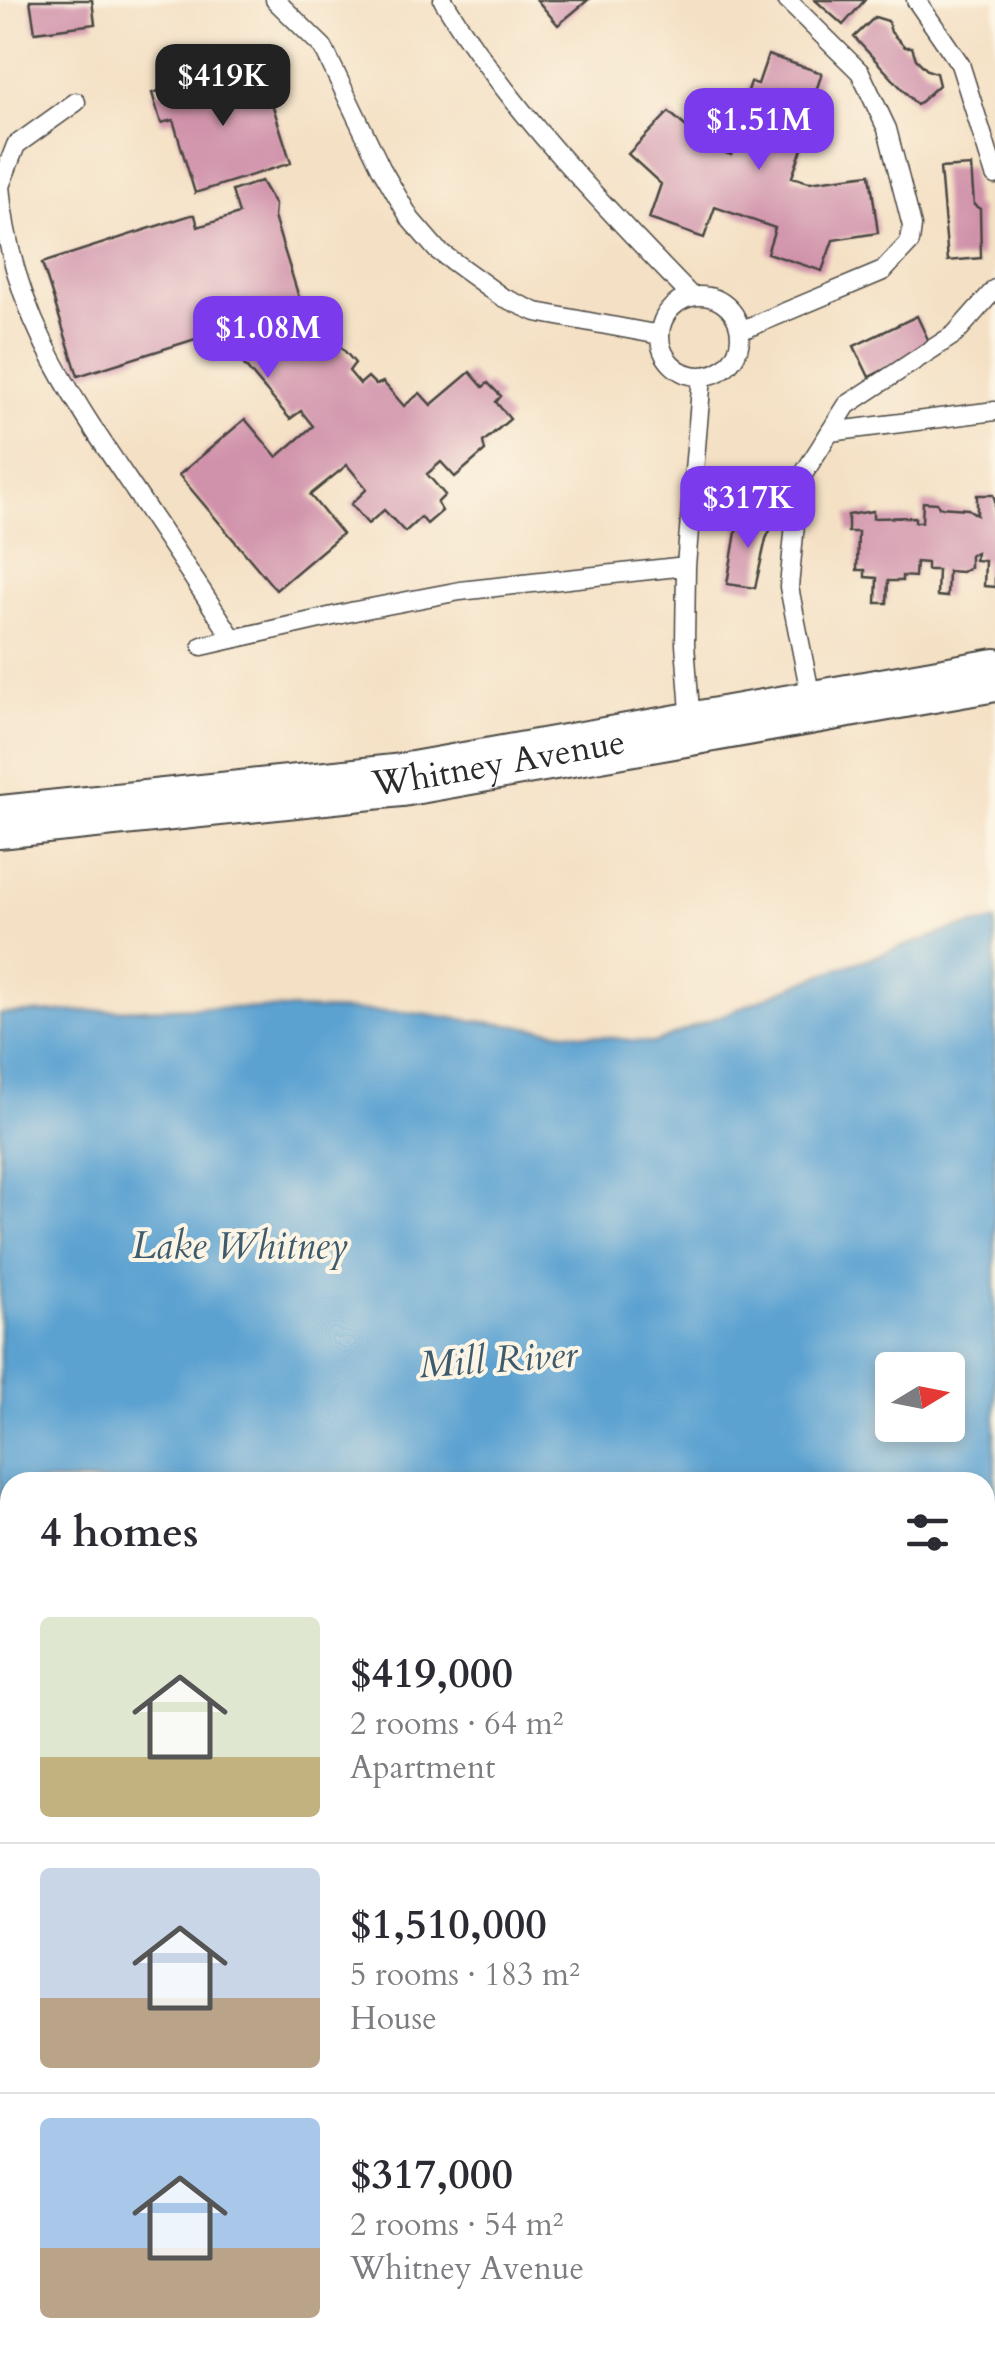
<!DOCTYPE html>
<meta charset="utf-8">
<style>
:root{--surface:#fff;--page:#f2f2f3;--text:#2b2b33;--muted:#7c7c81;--line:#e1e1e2;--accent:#7c3aed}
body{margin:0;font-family:Cardo,serif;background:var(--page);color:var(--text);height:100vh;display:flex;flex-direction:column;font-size:38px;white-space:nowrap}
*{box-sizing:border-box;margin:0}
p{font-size:32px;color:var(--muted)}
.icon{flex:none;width:55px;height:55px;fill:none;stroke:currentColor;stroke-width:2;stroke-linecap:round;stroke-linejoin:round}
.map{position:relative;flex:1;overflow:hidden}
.side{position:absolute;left:0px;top:1472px;width:995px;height:892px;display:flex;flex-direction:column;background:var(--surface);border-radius:30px 30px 0 0;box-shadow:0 5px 15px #0003}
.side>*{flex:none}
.needle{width:65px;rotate:80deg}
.buttons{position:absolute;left:875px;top:1352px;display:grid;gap:20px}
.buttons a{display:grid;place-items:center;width:90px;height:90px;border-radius:10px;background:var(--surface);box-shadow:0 5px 15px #0003;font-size:50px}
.price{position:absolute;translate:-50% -85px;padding:0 22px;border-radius:20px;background:var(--accent);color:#fff;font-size:32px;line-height:65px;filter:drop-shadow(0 2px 5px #0008)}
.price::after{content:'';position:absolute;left:50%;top:60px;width:30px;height:22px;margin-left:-15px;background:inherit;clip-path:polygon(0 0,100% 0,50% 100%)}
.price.current{background:#222;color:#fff}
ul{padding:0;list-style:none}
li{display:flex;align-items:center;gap:30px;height:250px;padding:0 40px}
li+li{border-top:2px solid var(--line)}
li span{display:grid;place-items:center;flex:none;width:280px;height:200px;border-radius:10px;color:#555}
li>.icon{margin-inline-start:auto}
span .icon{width:120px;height:120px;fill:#fffc;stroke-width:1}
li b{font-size:42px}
h2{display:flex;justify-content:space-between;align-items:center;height:120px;padding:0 40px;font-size:42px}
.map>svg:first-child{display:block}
.green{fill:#83cc88;stroke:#577c5a;stroke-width:2.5}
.water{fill:#5ba2d1;stroke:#43667e;stroke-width:2.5;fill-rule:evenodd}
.building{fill:#d092aa}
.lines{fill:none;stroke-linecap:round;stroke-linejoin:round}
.service-casing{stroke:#494642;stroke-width:21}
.primary-casing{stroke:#494642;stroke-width:56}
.service{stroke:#fff;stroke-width:18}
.primary{stroke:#fff;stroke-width:52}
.labels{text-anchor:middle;stroke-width:8;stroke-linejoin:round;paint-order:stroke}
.street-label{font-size:35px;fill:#2b2b2b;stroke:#fcf5e5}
.water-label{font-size:38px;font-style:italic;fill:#3e5b6d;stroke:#fcf5e5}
</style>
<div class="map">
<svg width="995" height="2364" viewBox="0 0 995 2364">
<rect width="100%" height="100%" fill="#fcf5e5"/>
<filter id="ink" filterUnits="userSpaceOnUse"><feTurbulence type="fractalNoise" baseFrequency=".01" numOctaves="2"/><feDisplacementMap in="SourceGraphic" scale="20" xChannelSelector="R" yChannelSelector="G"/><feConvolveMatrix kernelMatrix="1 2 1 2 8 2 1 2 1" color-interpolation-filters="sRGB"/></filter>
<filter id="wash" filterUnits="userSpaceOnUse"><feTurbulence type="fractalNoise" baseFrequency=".0048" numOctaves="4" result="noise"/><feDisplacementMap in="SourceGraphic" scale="40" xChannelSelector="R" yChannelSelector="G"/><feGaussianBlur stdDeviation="2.25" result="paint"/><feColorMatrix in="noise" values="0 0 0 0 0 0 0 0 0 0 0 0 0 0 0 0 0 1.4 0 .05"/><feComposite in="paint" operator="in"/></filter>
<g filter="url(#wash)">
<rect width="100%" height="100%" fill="#f4e0c4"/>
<path class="green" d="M10,2009V2355H985V2177L995,2174V2364H0V2012Z"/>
<path class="water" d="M995,921V2039L985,2049V1482H10V1855L0,1852V1014L205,1007L404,1012L654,1043L828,972L958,928ZM892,1370H948V1425H892Z"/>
<g id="blocks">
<path class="building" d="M30,0H92L95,24L35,32Z
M537,0H588L558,25Z
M815,0H865L843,25Z
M875,17L888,21L891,32L905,47H912L916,59L927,70L936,73L939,85L917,105L854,37Z
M768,55L822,73L813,100L818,103L792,177L809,182L870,174L878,233L833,240L822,271L767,253L775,228L715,207L704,238L649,219L661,184L628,154L669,112L709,147L731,155L735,147L730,142L751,82L758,84Z
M223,71L227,82L254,74L261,93L268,91L291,163L195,193L173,120L161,123L152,93Z
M971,166L974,205L980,209L981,258L948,261L940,168Z
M261,181L275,205L274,217L301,304L298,307L314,331L323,326L355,363L349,371L360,384L368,377L376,385L383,382L404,406L420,393L431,405L470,372L483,387L488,383L501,396L496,402L510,419L483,442L485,451L455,477L441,462L427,474L445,495L437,503L442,511L427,524L421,517L405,532L384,510L368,524L351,504L367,489L347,465L310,495L342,534L276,590L179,475L245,419L277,457L313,426L301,411L290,419L235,354L260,332L253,321L78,376L42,263L191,215H195L198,227L239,214L232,191Z
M917,316L931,346L869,377L854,346Z
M977,495H993L995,500V587L984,586L985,561L975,560L976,553L970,555V567L962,572L948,571L947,597L937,596L938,570H927V563L916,562L915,577L902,576V581H888L887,603H876L877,578L865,577V570H857L858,532H848V515L873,511V518L915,517V522H922L923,502L937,503L939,507L968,509L977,515Z
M739,515L769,520L772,526L766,539L755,588L727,584Z"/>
</g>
</g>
<g filter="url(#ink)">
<use href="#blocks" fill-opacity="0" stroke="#494642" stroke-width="2.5"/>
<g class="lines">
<g class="service-casing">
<path id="service" d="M275,0L323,47L381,168L411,220L437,250L502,297L536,312L660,335
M443,0C511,111 602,204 692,297
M916,0L960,64L995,175
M0,186C10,309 68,392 135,491C168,540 201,589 233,639
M0,186L16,145L76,102
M660 336a40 40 0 1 1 80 0a40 40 0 1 1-80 0Z
M740,331L883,271L910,242L912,226L887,129L860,72L787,0
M830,432L995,411
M202,646L355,611L460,591L686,566
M812,703L789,587L799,481L847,405L955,334L995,289
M691,725L685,644L686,566L702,376"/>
</g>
<g class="primary-casing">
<g id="primary">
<path id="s1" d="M0,822L402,780L995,675"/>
</g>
</g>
<use href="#service" class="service"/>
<use href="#primary" class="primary"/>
</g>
</g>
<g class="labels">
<g class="street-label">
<text dy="12" stroke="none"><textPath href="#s1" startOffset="502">Whitney Avenue</textPath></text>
</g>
<g class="water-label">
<text x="240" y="1258">Lake Whitney</text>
<text transform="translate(498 1359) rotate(-4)" y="13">Mill River</text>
</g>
</g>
</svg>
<div class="buttons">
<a><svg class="needle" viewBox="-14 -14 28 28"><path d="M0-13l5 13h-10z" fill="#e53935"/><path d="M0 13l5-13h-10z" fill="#7c7c81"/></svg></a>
</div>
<b class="price current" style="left:223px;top:129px">$419K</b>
<b class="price" style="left:759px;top:173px">$1.51M</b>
<b class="price" style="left:268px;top:381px">$1.08M</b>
<b class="price" style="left:748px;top:551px">$317K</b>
<section class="side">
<h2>4 homes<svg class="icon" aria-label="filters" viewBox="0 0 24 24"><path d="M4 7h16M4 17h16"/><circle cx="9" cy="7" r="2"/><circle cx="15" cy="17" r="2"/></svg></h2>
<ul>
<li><span style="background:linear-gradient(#dfe7d0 70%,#c2b280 0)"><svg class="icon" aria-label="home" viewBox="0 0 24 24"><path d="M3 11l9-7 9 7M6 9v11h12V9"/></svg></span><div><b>$419,000</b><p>2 rooms · 64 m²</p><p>Apartment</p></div></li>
<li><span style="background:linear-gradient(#c9d6e8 65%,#b9a48a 0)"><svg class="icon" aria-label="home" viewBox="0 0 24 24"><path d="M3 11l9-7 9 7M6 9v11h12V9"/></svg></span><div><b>$1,510,000</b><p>5 rooms · 183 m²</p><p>House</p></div></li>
<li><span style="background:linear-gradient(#a9c7e8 65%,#b9a48a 0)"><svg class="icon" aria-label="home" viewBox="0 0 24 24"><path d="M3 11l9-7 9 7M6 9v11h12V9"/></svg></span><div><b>$317,000</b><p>2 rooms · 54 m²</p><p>Whitney Avenue</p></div></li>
</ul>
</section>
</div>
